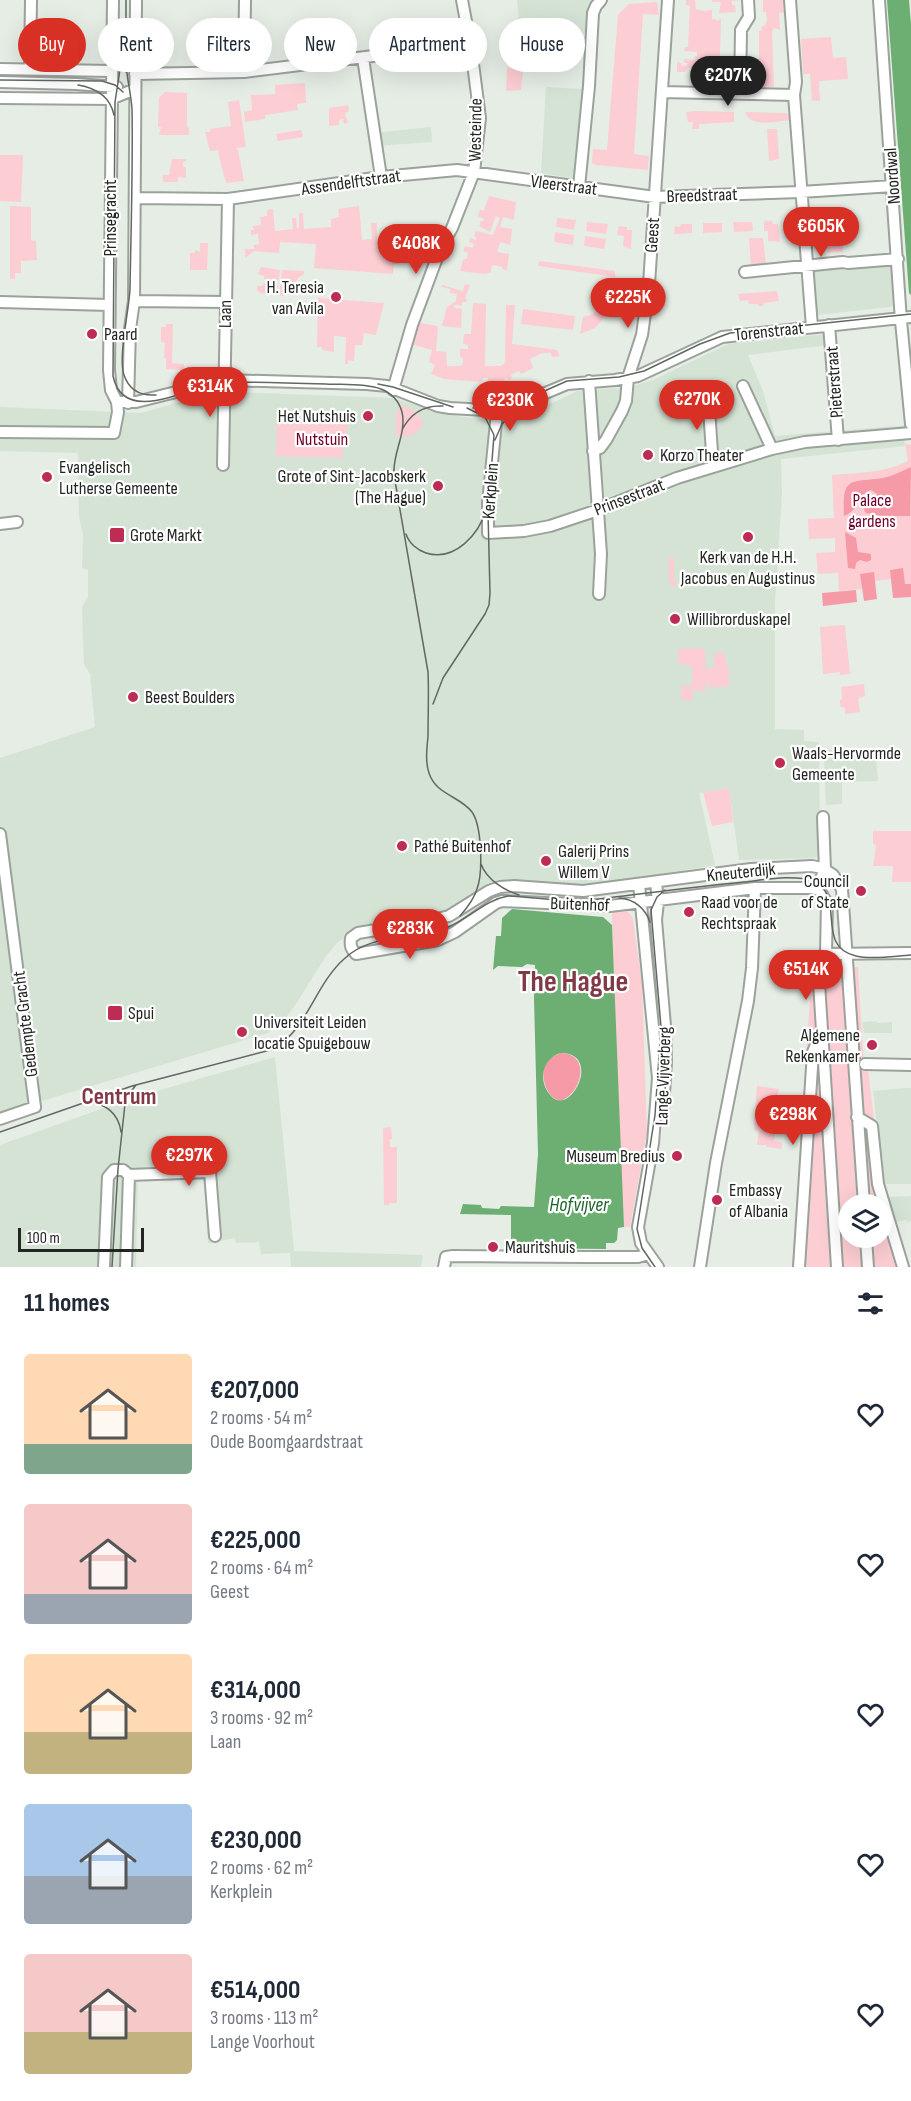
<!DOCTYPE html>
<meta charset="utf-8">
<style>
:root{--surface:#fff;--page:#f2f2f3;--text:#1f2937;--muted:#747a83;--accent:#d93025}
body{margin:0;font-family:"Sofia Sans Condensed",sans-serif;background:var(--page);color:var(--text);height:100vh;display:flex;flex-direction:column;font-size:22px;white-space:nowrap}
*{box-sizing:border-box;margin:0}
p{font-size:20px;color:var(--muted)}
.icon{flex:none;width:33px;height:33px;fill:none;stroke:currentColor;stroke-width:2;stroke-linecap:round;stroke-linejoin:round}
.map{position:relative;height:1267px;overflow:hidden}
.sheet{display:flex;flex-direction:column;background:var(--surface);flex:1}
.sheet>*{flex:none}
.guide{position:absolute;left:18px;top:18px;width:600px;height:54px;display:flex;gap:12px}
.fabs{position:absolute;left:838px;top:1194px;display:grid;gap:12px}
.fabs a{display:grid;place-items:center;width:54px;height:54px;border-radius:50%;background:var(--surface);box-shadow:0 6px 24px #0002;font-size:30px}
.scale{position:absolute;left:18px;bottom:15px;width:126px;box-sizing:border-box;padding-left:6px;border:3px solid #222522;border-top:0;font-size:16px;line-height:21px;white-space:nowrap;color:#222522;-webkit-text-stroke:4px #fff;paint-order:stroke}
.price{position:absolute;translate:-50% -51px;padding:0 14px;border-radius:21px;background:var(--accent);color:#fff;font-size:20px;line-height:39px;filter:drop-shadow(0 2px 3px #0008)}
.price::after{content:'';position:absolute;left:50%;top:36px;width:18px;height:14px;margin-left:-9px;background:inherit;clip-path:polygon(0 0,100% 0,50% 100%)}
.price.selected{background:#222;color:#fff}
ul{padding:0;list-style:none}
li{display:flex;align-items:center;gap:18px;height:150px;padding:0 24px}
li span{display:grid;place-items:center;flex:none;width:168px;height:120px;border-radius:6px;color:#555}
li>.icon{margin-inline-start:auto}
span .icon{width:72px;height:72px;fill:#fffc;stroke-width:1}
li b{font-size:26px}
h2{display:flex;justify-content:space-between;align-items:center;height:72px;padding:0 24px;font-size:26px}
.pill{padding:0 21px;border-radius:27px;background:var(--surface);box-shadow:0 6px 24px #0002;font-size:21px;line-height:54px}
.pill.selected{background:var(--accent);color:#fff}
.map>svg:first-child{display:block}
.built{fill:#d5e3d5}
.green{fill:#fccdd3;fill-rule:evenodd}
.forest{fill:#f69aa7}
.water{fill:#6daf73;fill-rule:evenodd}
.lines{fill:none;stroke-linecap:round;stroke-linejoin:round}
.minor-casing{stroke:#9ba29b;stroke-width:14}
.minor{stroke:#fff;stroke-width:10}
.tram{stroke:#626762;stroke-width:1.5}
.poi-dot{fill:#bc2c53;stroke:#fff;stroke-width:2}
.labels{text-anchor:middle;stroke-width:4.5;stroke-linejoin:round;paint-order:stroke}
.street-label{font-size:18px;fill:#222522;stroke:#fff}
.poi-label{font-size:18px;fill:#222522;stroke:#fff;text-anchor:start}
.park-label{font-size:18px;fill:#6f0028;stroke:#fff}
.water-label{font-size:20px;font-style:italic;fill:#1f642a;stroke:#fff}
.district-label{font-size:24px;font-weight:bold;fill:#813946;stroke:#fff}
.town-label{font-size:30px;font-weight:bold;fill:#813946;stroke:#fff}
</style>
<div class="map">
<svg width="911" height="1267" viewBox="0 0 911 1267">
<rect width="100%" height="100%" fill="#e5ede5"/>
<path class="built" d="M517,0H593L587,11L585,34L549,32V26L523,24V20H519Z
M546,87L582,89L576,179L541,173Z
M431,127L432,142L376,146L374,133Z
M894,262L895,304L890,307L817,315L813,268Z
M828,334L829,345L748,355L763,391L775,436L909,425V434L904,435L905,446L781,459L782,493L775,602V729L804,730V741L819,742L820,853L815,858L739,860L729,788L699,793L715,865L583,887L514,882L445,912L353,932L337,943L326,956L296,1004L284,1020L268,1033L32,1104L0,1117V758L95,727L90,674L84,664L82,607L88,597V570L82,568L83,535L79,517L78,453L0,451V407L141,413L176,403L231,392L394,398L436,412L507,424L578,391L630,387L653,380L728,344Z
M871,748V752L876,756L878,781L842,782V804L826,805L824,756L828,750Z
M877,1021V1023L892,1022V1033H864L862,1022Z
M275,1057L294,1251L423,1255L421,1267H291L290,1253L261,1254L259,1242L236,1243L235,1238L208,1243L204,1174L138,1180L136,1267H0V1145L129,1099Z
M905,1088H911V1184H884L873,1091Z
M911,1196V1221L907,1222L906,1220L895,1222L889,1197Z"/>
<path class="green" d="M686,0H695L696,9L704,11L712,10V19H716V21L721,19L719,86H711V82H715L714,72H694V68H688L685,72H677V62L681,63L682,66L687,65L688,63H684V59L695,60V56H697V52L684,51L685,47H688L690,6L686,5Z
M712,0H741L732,1V5H735L736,12L719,13L721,2H712Z
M763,0H783L784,13H779L780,30L774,28L772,31L774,87H763L759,84V31H761L762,26H765L767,21L766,12H763Z
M657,2L659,15L643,14L634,154L649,156L648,170L596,165L592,163L593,149L607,150L618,15L629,4Z
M831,37L833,58L846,57L848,79L819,81L820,101H812L810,74H803L801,39Z
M507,68H523L521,90L506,91Z
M305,83L306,103L297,104L298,110L265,115V119L245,122L244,112L252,110L251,95L275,94V85Z
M165,92L187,93V127L189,128V135H159L161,127H158L159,98Z
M239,100L246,147L236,148L238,150L244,181L226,183L218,152L220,150L210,151L205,132H210V129L231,126L228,102Z
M348,105L349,111L345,113L348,123L344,124L343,119L339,120V125L329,126V108Z
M696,111L734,112V122L699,124V129H692L693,122H688L686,112Z
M745,112L787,113V114H791V120C777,121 751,129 745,112Z
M767,129H777L779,159L769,161Z
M301,130L303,137L278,141L276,134Z
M0,155H23L21,202L0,201Z
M172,159H186V161L183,162V167H186V178L178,177V182H163V175H169Z
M489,196L516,202L514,220L503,217L500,227L512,229L510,245L500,242L497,252L509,254L507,270L502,269V267L492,265L491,272L485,274L460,271L463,260L467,258L468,253L463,251L465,246L473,248L474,244L469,242L470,238L476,240V237L474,236L476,231L493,235L500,218L496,216L490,232L479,226L481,221H483L484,219L478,216L480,210H484Z
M10,206L31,207V240L36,241L37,260L21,261V273H15V279H10Z
M359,206L362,240L372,239L371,223H377V247H388L389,252L407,256L406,261L395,260L396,263L400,264H394L393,274L314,268L316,244L280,242L279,253L254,251L245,258V249H254V245L259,244L258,234L251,235V230H254L253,226L261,225L260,217L267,216V210L273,209L275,231L293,229L292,218H296L297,228H299V213H303L304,229L331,227V219L339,217L338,209Z
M557,218L576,220L574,230L556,227Z
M764,221H772L773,224H778L780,242L768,241V231H764Z
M587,222L608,224L606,234L586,231Z
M733,222H752L753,231L734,232Z
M703,223H722V232L703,233Z
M681,224H692V233L674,234L675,226L680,227Z
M619,226L627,227V230H632L631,249L623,246L624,236L617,235Z
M841,227L843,252L828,253L827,228Z
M555,232L574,235L573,245L554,242Z
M585,236L606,239L604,249L584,246Z
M749,238H763L766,264L764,267L751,266Z
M200,243H208L207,270H190V253H195V250L200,252Z
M539,261L615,271V277L538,266Z
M261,267L280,270L279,279L276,281L265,280L264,276L258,274Z
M282,270L304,271V274L298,278L296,282L283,281L281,279Z
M266,282L276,283L278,285L277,295L260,293L257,290V286H262Z
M282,283L296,284L303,292L285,290L284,296L279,295L280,286Z
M465,284L470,285L465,298L467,299L466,302H462V306L455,305L454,308L462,309L461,328L442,326L447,307L456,301L457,294L450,293V289L442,287V285L463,291Z
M777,291L779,301L764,303L763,306H758V304H749L748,300L740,301L738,294Z
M603,294L611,295L612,312L620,313V318L606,316L595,328L580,334L583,317C597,315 601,307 603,294Z
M318,298L384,303L376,335L364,333L362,345H355L354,361L348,360V364H345L346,337L334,336V352L322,350V347H317Z
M473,303L486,304L485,366H500L505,363L506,305H515L512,344L557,350L560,356L552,357L551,353C542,352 538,355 530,359L533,368L521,374L519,371L511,375L512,378L508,380L507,378L504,379L505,382H488V378H483L482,382L445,379L431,374L435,365L429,362L432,350L411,344L420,323L438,326L436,351L446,352L447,366H461L463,363V359L460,356V349H468V345L463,344L464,334H471Z
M523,309L575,316L573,330L521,324Z
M166,324H173L172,363L184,364V370L166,369V358H164L165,343L161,342V327H166Z
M402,405L414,410L424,423L416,433L401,438L396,434C396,424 394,413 402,405Z
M277,417L348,422L346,439H342L343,458L276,456Z
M905,443L911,445V584L905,585L902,568L890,570L891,579L875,581L861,574L862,589L839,591L838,573L818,574L816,553L835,552V538L809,539L808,519L834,518L832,475C858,473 884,473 908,461Z
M669,556L674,558V581L677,583V586H672L669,582Z
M845,625L850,674L840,675V672L823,674L820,627Z
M705,648L706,669L714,668V653H725L726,666H729V686L709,688V683H706L705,691L692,690L693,701L682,700L681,686L692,685V666H687L686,663L679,666L678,649Z
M864,684L865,696L858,698L860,712L845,714V708L840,706V700L842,699L841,687Z
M729,788L733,822L712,826L703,792Z
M873,831H911V882H892L893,866H873L876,846L873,843Z
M612,910H627L633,919L642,985L647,1133L630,1227H620Z
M858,967L863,1054L868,1070L882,1183L907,1267H792L812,969ZM849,1204H882V1238H849Z
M757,1086L779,1089L774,1110L784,1111L783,1115L780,1116L779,1120L782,1122V1125L773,1124L771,1132L775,1133L774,1141L782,1142V1149L767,1147L766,1145H757L759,1131L754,1130Z
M391,1127L392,1139H390V1147H397V1203H389V1205H384L383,1128Z"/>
<path class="forest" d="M911,467L910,516H882L866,513L864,510L865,505L875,498L877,494L871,490C856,495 862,508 844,516C842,475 850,483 883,478C893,476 902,471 911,467Z
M845,532L856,538L858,552L871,554V560L867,562L860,560L856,563L855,569L848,568Z
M903,568L905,584H911V597L893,598L890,570Z
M874,572L877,599L864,601L860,574Z
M856,590L857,602L823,606L822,593Z
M560,1053C591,1053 583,1092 561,1101C547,1099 540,1078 545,1065C547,1059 554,1056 560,1053Z"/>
<path class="water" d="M887,0H909L911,24V295L909,293Z
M512,909L603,917L612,925L624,1227L618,1228L617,1240L614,1243H606V1249L511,1248V1215L460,1214L463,1204L481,1205L482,1208L499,1209L501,1206L534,1207L538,1154L534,998L535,965L527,964L522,967L498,966L493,970L496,936H501L502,918ZM560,1053C603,1052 571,1118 551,1096C538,1082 541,1060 560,1053Z"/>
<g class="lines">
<g class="minor-casing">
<path id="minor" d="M790,0L796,82L794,95L812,327
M879,0L901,321L911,424
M363,58L381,177
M0,69L112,71
M30,69L31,0
M244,72L245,0
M135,74L244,72L470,44
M0,82L76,84L117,87
M662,92L794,95
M740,93L741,30L749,17L748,0
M0,98L111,99L135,89
M579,187L589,86L593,13L596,6L601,0
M135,198L228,199L381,177L457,170L655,197L801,192L893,186
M745,272L843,262L848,263L898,259
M134,301L226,302
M0,302L109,305
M829,325L838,440
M589,381L601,554L599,594
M743,386L772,449
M393,390L412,325L441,247L452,228L474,172L480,118L471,48L462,0
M708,394L713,467
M117,402H136L224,380L367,384L387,386L438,406L450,408L503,411L567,384L615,380L638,376L722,337L911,317
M128,403L130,329L134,301L136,0
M497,412L488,503V533L524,531L550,526L598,510L677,478L772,449L805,442L911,433
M0,432L114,433L118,412L117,402L111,390L109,370L113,0
M593,451L600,448L606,440L622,411L626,401L628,378L642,335L649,284L668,0
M223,465L228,199
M0,524L17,522
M0,834L35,1107L0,1119
M656,882L658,902L656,920L665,1026L666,1062L663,1109
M639,884L658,1078L653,1143L638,1227L641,1243L658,1267
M816,889L825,870L823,817
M826,954L827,903L819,890L811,888H755L610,906L502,901L496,903L455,932L438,940L356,954C351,949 350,946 351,938L358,933L425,922L449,916L489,891L500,887L514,886L583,891L751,869L812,866L822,868L833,875L842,889L864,1204
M826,954L820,959L818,967L837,1267
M826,954L911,953
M865,1064L911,1065
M857,1117L872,1126L878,1184L903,1267
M866,1238L868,1267
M104,1267L108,1177L114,1170H123L129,1175L210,1172L215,1236
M126,1267L129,1175
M444,1267L446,1257L453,1256L587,1257H638L649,1254
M700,1267L716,1163L748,1001L752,968L755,888
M799,1267L813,1052L815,1047L823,1040"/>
</g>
<use href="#minor" class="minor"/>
<path class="tram" d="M121,63L115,102L113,376C123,424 183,391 213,383L224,382C258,382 292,383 326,384C343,385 364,383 381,389C391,393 399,401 402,412C407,433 392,454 394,475L428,672C429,693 428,714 428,736C427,748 425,761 429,773C436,795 460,796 472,812C482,826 483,873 477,889C474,899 467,908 460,916
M126,64C127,79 131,94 132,109C133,169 131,229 130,289C129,311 118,357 124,375C129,390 141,396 156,395
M126,72V0
M0,80L102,81L115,85L123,92
M78,85C96,88 110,96 114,115
M378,384L393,387L453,407
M473,408L497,409L506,408L567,381L619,377L644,371L700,344L730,333L911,314
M402,430C410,414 424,405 443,406
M495,440L502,424L522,406
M406,534C409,543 417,550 426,553C455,562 479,534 486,510
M433,704L443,678L485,614L489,605L490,593L488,512L494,435L485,417L467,408
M481,864C487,880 504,890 519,895
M619,898C634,899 645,908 650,922
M87,1103C105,1102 119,1114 121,1132
M664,1112L667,1049
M0,1132L132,1086L274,1049C308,1028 315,985 344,959C372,932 414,941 448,927C470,918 485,900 508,896C535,897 564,903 590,900C641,894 692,887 744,882C763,880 794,874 812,881C848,894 813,946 856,956C873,960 894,956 911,955
M112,1267L118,1169L125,1104L129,1094L136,1085
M655,1267L642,1248L637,1229L655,1115L661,1027L651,910L657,897L665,890"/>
</g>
<g class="poi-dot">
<circle cx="336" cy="297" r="6"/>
<circle cx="92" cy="334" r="6"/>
<circle cx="368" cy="416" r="6"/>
<circle cx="648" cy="455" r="6"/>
<circle cx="47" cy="477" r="6"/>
<circle cx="438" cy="486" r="6"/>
<rect x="109" y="527" width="16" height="16" rx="3"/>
<circle cx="748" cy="537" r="6"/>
<circle cx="675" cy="619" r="6"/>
<circle cx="133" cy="697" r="6"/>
<circle cx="780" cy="763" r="6"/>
<circle cx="402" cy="846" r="6"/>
<circle cx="546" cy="861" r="6"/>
<circle cx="861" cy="891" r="6"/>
<circle cx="689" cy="912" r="6"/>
<rect x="107" y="1005" width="16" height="16" rx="3"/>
<circle cx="242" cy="1032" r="6"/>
<circle cx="872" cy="1045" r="6"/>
<circle cx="677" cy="1156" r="6"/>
<circle cx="717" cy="1200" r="6"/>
<circle cx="493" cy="1247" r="6"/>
</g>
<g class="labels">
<g class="street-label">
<text transform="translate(475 130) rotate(-89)" y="6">Westeinde</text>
<text transform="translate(892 176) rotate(-94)" y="6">Noordwal</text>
<text transform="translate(351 182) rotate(-8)" y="6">Assendelftstraat</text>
<text transform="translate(564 185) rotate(7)" y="6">Vleerstraat</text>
<text transform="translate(702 195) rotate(-2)" y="6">Breedstraat</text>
<text transform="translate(110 218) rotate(-90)" y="6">Prinsegracht</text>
<text transform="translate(652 235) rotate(-86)" y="6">Geest</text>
<text transform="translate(225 314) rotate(-89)" y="6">Laan</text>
<text transform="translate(769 331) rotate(-6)" y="6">Torenstraat</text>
<text transform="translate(834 382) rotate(-94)" y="6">Pieterstraat</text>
<text transform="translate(490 491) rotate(-86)" y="6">Kerkplein</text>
<text transform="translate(629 497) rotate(-21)" y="6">Prinsestraat</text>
<text transform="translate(741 872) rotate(-6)" y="6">Kneuterdijk</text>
<text transform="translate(580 904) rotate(2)" y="6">Buitenhof</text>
<text transform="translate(25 1024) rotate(-97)" y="6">Gedempte Gracht</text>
<text transform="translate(663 1076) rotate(-88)" y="6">Lange Vijverberg</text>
</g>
<g class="poi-label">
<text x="324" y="293" text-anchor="end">H. Teresia<tspan x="324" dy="21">van Avila</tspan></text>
<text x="104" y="340">Paard</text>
<text x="356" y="422" text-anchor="end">Het Nutshuis</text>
<text x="660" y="461">Korzo Theater</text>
<text x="59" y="473">Evangelisch<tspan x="59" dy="21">Lutherse Gemeente</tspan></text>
<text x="426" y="482" text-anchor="end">Grote of Sint-Jacobskerk<tspan x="426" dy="21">(The Hague)</tspan></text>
<text x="130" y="541">Grote Markt</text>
<text x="748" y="563" text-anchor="middle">Kerk van de H.H.<tspan x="748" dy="21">Jacobus en Augustinus</tspan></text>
<text x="687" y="625">Willibrorduskapel</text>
<text x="145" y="703">Beest Boulders</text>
<text x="792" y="759">Waals-Hervormde<tspan x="792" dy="21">Gemeente</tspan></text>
<text x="414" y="852">Pathé Buitenhof</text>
<text x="558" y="857">Galerij Prins<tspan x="558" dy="21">Willem V</tspan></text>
<text x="849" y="887" text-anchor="end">Council<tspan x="849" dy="21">of State</tspan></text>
<text x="701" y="908">Raad voor de<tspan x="701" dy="21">Rechtspraak</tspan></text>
<text x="128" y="1019">Spui</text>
<text x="254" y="1028">Universiteit Leiden<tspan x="254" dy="21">locatie Spuigebouw</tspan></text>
<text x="860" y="1041" text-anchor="end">Algemene<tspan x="860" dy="21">Rekenkamer</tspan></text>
<text x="665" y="1162" text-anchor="end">Museum Bredius</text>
<text x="729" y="1196">Embassy<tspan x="729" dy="21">of Albania</tspan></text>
<text x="505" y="1253">Mauritshuis</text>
</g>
<g class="park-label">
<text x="322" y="445">Nutstuin</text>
<text x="872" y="506">Palace<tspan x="872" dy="21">gardens</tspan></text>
</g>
<g class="water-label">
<text x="579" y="1211">Hofvijver</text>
</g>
<g class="district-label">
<text x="119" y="1104">Centrum</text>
</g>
<g class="town-label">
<text x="573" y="991">The Hague</text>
</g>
</g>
</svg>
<div class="fabs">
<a><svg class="icon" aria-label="layers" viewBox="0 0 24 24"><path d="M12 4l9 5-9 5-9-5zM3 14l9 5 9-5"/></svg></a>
</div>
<div class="scale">100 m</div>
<b class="price selected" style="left:728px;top:107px">€207K</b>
<b class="price" style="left:821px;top:258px">€605K</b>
<b class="price" style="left:416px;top:275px">€408K</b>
<b class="price" style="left:628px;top:329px">€225K</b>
<b class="price" style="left:210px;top:418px">€314K</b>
<b class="price" style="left:697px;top:431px">€270K</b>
<b class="price" style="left:510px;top:432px">€230K</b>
<b class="price" style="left:410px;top:960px">€283K</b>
<b class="price" style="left:806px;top:1001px">€514K</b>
<b class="price" style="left:793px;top:1146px">€298K</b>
<b class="price" style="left:189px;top:1187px">€297K</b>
<div class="guide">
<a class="pill selected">Buy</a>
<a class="pill">Rent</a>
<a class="pill">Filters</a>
<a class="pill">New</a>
<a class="pill">Apartment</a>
<a class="pill">House</a>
</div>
</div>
<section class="sheet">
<h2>11 homes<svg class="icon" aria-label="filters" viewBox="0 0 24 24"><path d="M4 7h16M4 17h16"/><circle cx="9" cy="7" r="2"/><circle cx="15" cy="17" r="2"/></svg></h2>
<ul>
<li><span style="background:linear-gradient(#ffd9b3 75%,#7fa58c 0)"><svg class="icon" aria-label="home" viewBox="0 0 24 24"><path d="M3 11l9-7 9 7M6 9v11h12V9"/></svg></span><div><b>€207,000</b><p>2 rooms · 54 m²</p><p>Oude Boomgaardstraat</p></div><svg class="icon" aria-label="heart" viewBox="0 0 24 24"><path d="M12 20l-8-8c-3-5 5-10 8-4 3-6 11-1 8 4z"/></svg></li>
<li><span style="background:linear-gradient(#f6c9c9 75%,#9aa5b1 0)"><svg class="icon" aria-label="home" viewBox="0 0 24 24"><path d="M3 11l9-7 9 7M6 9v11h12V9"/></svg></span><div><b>€225,000</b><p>2 rooms · 64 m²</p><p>Geest</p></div><svg class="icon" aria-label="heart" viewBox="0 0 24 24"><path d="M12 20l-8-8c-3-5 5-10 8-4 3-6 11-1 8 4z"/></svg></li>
<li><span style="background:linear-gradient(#ffd9b3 65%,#c2b280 0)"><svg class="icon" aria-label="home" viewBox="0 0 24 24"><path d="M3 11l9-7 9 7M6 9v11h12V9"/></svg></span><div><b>€314,000</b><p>3 rooms · 92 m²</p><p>Laan</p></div><svg class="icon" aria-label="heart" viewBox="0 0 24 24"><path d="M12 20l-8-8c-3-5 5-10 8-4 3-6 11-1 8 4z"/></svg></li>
<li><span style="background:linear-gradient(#a9c7e8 60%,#9aa5b1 0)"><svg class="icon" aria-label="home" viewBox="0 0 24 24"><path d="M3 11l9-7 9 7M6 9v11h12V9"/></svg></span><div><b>€230,000</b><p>2 rooms · 62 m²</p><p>Kerkplein</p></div><svg class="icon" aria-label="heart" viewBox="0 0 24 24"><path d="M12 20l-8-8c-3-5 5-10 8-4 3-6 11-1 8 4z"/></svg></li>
<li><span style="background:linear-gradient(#f6c9c9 65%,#c2b280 0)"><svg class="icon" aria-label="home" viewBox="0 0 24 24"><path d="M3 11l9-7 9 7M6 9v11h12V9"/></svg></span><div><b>€514,000</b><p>3 rooms · 113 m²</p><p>Lange Voorhout</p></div><svg class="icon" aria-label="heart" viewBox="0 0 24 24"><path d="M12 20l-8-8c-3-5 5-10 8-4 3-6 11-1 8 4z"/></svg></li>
</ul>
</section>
